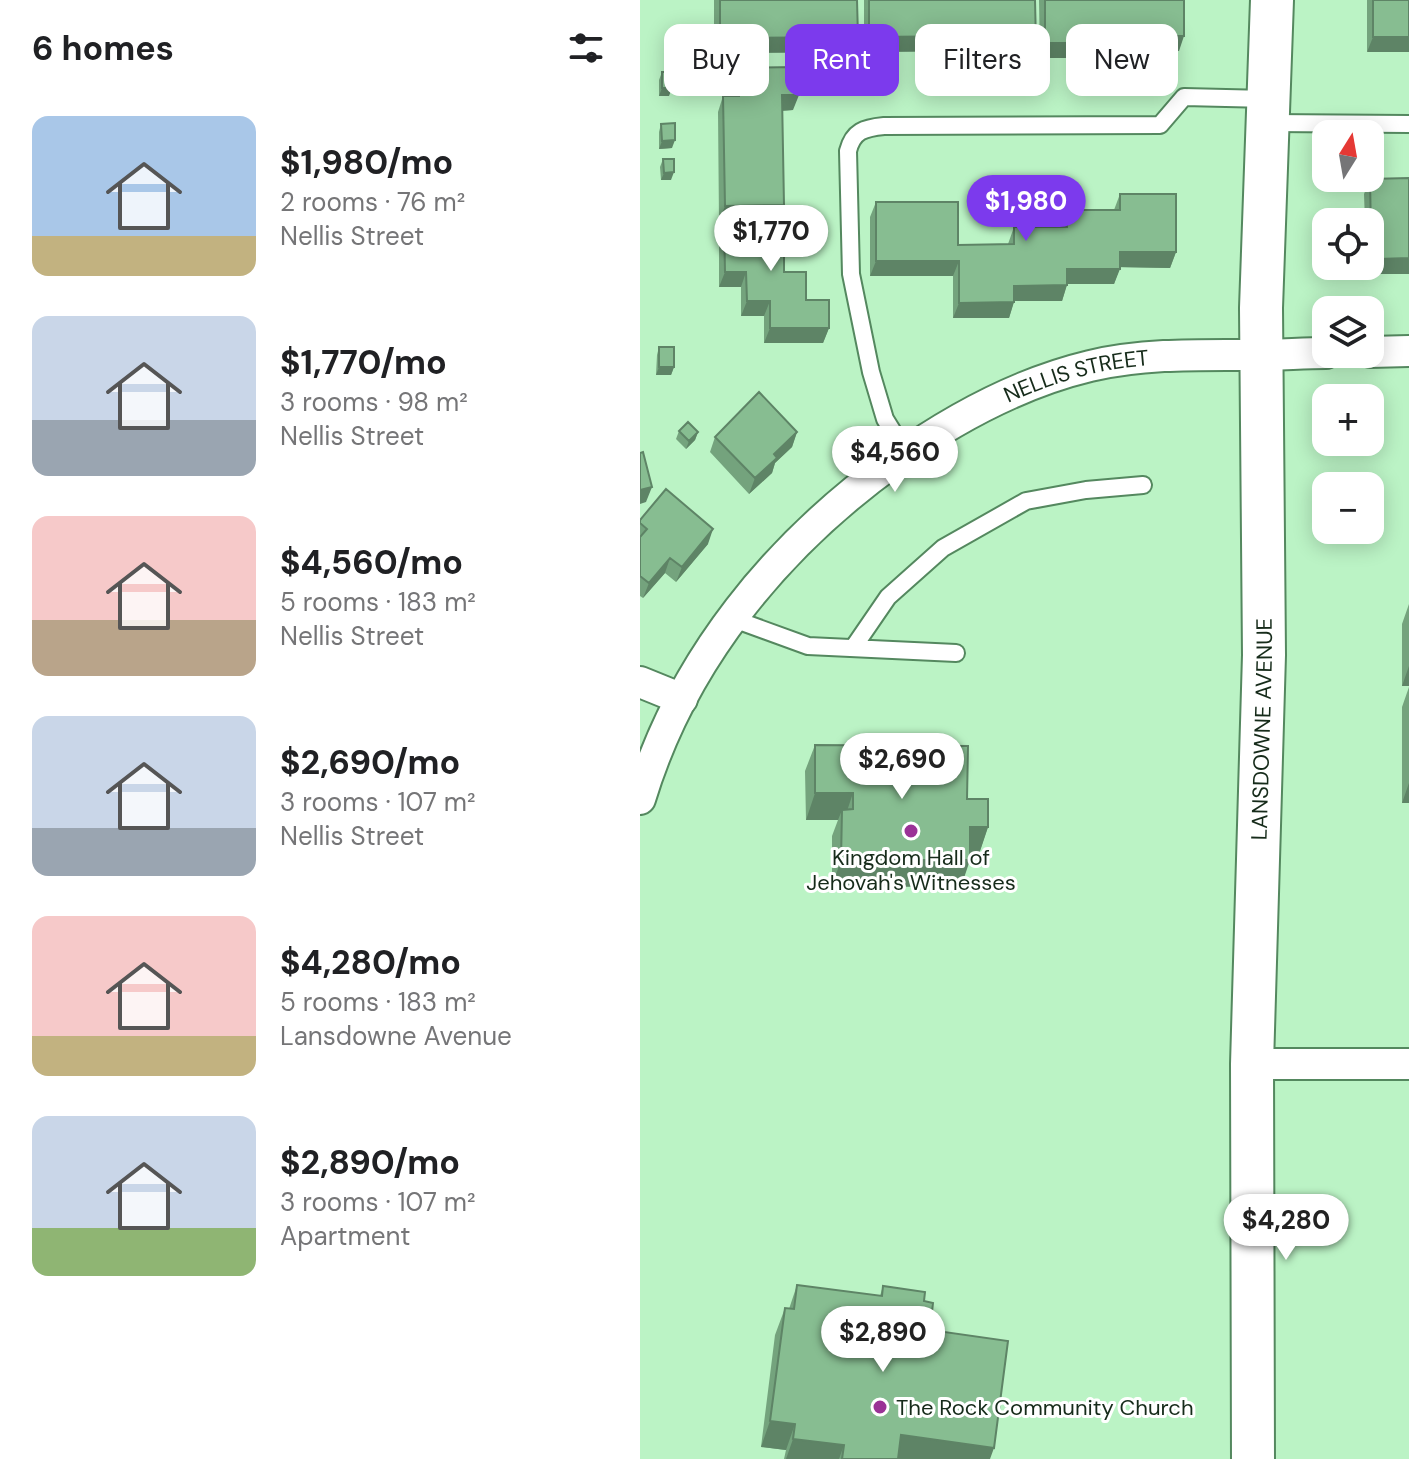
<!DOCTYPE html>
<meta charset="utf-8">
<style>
:root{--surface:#fff;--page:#f6f6f6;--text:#202124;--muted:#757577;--accent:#7c3aed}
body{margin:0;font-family:"DM Sans",sans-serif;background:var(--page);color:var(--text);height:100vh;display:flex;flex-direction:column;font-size:30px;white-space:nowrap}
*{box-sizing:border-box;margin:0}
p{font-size:26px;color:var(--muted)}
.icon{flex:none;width:44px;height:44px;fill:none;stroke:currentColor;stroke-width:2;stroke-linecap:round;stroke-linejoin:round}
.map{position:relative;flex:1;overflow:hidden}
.details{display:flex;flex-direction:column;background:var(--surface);width:640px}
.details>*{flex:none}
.banner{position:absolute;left:24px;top:24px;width:624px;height:72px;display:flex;gap:16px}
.needle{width:52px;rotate:11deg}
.buttons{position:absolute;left:672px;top:120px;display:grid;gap:16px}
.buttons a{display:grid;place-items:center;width:72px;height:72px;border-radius:16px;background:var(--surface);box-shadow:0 4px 20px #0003;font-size:40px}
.price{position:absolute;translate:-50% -68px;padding:0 18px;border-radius:28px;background:#fff;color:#222;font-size:26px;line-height:52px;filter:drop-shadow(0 2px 4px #0008)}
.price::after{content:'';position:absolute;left:50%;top:48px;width:24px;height:18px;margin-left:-12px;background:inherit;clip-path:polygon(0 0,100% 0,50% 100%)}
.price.on{background:var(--accent);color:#fff}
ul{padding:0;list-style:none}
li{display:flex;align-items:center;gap:24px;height:200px;padding:0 32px}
li span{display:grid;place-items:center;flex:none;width:224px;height:160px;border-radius:16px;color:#555}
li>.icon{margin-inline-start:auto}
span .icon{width:96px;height:96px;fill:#fffc;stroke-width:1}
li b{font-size:34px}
h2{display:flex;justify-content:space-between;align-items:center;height:96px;padding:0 32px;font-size:34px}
.tag{padding:0 28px;border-radius:16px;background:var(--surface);box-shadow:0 4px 20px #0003;font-size:28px;line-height:72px}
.tag.on{background:var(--accent);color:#fff}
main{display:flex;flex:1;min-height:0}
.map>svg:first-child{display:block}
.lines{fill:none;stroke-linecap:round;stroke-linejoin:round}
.lane-casing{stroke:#54885f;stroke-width:20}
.street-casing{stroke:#54885f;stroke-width:34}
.secondary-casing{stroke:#54885f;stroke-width:46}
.lane{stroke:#fff;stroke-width:16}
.street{stroke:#fff;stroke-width:30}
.secondary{stroke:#fff;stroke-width:42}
.wall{fill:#74a37d}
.shaded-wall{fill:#5e8466}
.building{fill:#87bd91;stroke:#5e8466;stroke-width:2}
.poi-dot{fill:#9a3296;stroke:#fff;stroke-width:3}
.labels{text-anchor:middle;stroke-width:6;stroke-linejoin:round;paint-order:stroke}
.street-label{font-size:22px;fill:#162b1a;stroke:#fff}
.poi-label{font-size:22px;fill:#162b1a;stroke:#fff}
</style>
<main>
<section class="details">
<h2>6 homes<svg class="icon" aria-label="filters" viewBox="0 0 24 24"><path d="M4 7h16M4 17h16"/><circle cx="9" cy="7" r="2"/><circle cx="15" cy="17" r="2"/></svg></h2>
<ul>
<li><span style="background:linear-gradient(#a9c7e8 75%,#c2b280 0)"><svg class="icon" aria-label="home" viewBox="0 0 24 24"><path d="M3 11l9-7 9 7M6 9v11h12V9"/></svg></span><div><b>$1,980/mo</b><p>2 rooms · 76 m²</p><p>Nellis Street</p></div></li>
<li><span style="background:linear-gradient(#c9d6e8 65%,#9aa5b1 0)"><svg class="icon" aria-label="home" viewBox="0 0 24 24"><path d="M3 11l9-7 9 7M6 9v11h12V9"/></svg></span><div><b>$1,770/mo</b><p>3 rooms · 98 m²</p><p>Nellis Street</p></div></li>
<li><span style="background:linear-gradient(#f6c9c9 65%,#b9a48a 0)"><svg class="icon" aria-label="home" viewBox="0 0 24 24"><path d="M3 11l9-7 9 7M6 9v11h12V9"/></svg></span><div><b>$4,560/mo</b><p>5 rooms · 183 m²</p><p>Nellis Street</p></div></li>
<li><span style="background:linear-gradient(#c9d6e8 70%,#9aa5b1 0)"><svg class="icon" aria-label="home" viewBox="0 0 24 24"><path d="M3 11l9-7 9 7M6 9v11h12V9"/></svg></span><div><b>$2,690/mo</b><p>3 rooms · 107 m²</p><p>Nellis Street</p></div></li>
<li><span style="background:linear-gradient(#f6c9c9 75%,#c2b280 0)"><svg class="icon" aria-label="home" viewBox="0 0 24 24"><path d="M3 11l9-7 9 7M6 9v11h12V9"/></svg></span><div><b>$4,280/mo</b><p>5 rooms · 183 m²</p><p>Lansdowne Avenue</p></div></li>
<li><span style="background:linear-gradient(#c9d6e8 70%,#8fb573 0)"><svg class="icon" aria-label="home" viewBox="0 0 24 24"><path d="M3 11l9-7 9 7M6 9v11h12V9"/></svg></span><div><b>$2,890/mo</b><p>3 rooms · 107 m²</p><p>Apartment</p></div></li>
</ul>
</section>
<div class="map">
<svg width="769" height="1459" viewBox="0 0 769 1459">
<rect width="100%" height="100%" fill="#bbf3c5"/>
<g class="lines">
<g class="lane-casing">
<path id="lane" d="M627,123L769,124
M266,453L245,419L231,372L211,274L208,151C213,131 224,128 244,126L520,125L544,97L628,99
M91,618L168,646L316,653
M213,648L248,597L303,548L386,501L446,490L503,485"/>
</g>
<g class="street-casing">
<g id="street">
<path d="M730,352L769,351"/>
<path d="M0,682L42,699"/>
<path id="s1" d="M0,799C42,660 137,545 254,461C313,419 379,383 450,366C505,353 562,355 619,355C641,355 664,353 686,353"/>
<path d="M612,1064H769"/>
</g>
</g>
<g class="secondary-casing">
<g id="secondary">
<path id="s2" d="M613,1459L612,1064L624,655L621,308L632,0"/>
</g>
</g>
<use href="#lane" class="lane"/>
<use href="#street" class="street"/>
<use href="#secondary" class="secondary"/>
</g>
<path class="wall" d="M74,0H217L218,37L212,52L74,53Z
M224,0H395L396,43L390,58H334V51L224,52Z
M399,0H544L539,51H458L455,58H400Z
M727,0H769L727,52Z
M99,68L153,110L142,111L144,205L139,218L144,272L189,328L183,343H124V316H101V287H79V233L83,222H79L78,112L83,96H94V84Z
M22,72L29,96H19V80Z
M21,124L32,148L19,149V132Z
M23,159L31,180H21L20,167Z
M769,178V274H732V249H730V222H725L724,194L730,179Z
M480,194L536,252L530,268L480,267L474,284H427L422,301H374L369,318H313V276H230V217L236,202L318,245L368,244L374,227H421L427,210H474Z
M19,347L34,367L31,375H16L17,355Z
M39,431L58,432L55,440L46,449L36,439Z
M157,432L152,447L135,463L132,473L109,494L70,452L75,437Z
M0,520L68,544L36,582L25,573L3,598L0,596Z
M769,604V686H762V624Z
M769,687V803H762V707Z
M175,745L327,799L348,827L339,854H330L321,887L192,886V836L198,820H166L165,771Z
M157,1285L240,1296L243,1286L284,1301L290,1330L350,1459H144L146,1450L121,1447L135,1335L145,1308L149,1309Z"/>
<path class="shaded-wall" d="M340,36L334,51L224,52L229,37Z
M461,36H544L539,51H458L455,58H400L405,43Z
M218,37L212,52L74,53L80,38Z
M733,37H769V52H727Z
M340,43H396L390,58H334Z
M22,88H32L29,96H19Z
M142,95H159L153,110L136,111Z
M35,140L32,148L19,149L22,141Z
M34,172L31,180H21L24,173Z
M144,205L138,221L84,218L83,222H79L85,206Z
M731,234H737L732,249H730Z
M480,252H536L530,268L474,267Z
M769,258V274H732L738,259Z
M236,261H319L313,276H230Z
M427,269H480L474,284H422Z
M85,272H106L101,287H79Z
M427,285L422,301H368L374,286Z
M107,301H130L124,316H101Z
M374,302L369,318H313L319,303Z
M130,328H189L183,343H124Z
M19,367H34L31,375H16Z
M58,432L55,440L46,449L49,441Z
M157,432L152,447L135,463L132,473L109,494L115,478L134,454Z
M12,487L6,502L0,504V490Z
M73,529L68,544L36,582L42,567Z
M30,558L25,573L3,598L9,583Z
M769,666V686H762Z
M769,783V803H762Z
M175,793H213L204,820L202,810L198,820H166Z
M330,827H348L339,854H321Z
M201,860H330L321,887L192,886Z
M130,1421L155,1424L146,1450L121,1447Z
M261,1435L354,1448L350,1459H252Z
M153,1439L204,1445L199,1459H146Z"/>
<path class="building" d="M80,0H217L218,37L80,38Z
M229,0H395L396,43H340V36L229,37Z
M405,0H544V36H461V43H405Z
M733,0H769V37H733Z
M158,67L159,95H142L144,205L85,206L83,96H99V68Z
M22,72H32V88H22Z
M35,123V140L22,141L21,124Z
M23,159H34V172L24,173Z
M769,178V258L738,259L737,234H731L730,179Z
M480,194H536V252H480V269H427V285L374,286V302L319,303V261H236V202H318V245L374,244V227H427V210H480Z
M84,218H144V272H166V300H189V328H130V301H107L106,272H85Z
M19,347H34V367H19Z
M119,392L157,432L134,454L137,458L115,478L75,437Z
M48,422L58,432L49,441L39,431Z
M3,452L12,487L0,490V453Z
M26,489L73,529L42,567L30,558L9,583L0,576V537L7,529L0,523V520Z
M175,745L328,746L327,799H348V827H330V860H201L202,810L213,809V793H175Z
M157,1285L242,1296L243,1286L285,1292L284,1301L293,1303L290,1330L368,1341L354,1448L261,1435L258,1459H202L204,1445L153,1439L155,1424L130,1421L145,1308L154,1309Z"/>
<g class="poi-dot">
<circle cx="271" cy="831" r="8"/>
<circle cx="240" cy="1407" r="8"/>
</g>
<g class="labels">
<g class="street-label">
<text dy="8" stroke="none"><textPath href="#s1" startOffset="634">NELLIS STREET</textPath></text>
<text dy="8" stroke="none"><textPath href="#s2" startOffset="730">LANSDOWNE AVENUE</textPath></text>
</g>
<g class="poi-label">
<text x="271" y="865">Kingdom Hall of<tspan x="271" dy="25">Jehovah's Witnesses</tspan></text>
<text x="256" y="1415" text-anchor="start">The Rock Community Church</text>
</g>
</g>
</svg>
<div class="buttons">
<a><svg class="needle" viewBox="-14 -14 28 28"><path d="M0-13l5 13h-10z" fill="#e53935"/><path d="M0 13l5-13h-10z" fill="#757577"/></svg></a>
<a><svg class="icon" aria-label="locate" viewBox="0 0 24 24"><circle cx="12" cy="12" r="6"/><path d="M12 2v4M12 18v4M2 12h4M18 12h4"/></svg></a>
<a><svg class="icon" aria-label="layers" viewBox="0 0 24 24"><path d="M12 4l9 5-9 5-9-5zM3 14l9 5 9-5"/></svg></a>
<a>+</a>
<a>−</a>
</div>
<b class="price on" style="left:386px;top:243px">$1,980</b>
<b class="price" style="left:131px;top:273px">$1,770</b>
<b class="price" style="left:255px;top:494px">$4,560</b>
<b class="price" style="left:262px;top:801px">$2,690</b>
<b class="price" style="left:646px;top:1262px">$4,280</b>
<b class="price" style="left:243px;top:1374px">$2,890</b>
<div class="banner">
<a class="tag">Buy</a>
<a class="tag on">Rent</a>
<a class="tag">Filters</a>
<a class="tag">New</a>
</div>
</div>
</main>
